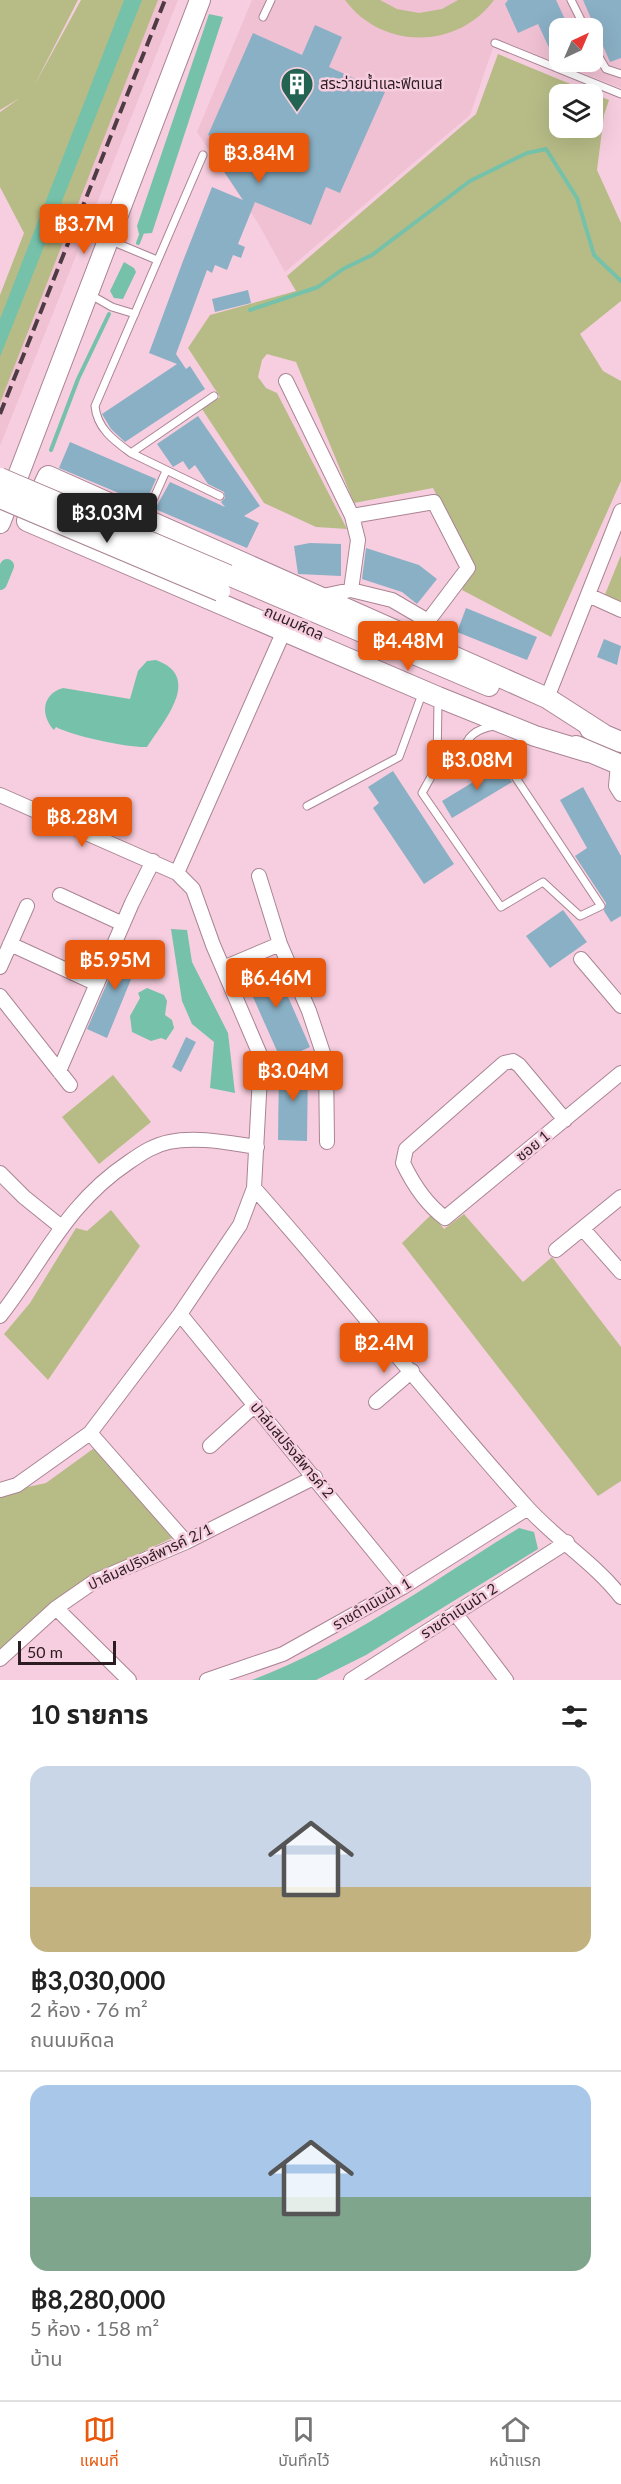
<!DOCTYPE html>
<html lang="th">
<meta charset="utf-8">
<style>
:root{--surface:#fff;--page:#f2f2f2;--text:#222;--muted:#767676;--line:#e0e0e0;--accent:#ea580c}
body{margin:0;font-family:Lato,"Noto Sans Thai",sans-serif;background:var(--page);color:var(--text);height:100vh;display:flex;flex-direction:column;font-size:22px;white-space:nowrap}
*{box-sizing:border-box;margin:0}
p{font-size:20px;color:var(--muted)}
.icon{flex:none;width:33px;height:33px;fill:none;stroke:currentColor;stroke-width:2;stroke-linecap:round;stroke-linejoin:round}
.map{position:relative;height:1680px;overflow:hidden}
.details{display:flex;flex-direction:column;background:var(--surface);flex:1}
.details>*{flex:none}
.needle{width:39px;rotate:44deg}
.fabs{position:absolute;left:549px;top:18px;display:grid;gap:12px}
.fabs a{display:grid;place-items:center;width:54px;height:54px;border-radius:12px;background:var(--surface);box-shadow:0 6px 24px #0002;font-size:30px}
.scale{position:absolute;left:18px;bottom:15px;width:98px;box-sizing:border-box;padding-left:6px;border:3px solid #2c1d23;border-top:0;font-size:16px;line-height:21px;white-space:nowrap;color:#2c1d23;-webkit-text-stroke:4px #f7cedf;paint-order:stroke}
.price{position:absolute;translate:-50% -51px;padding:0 14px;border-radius:6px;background:var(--accent);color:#fff;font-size:20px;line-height:39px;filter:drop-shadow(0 2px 3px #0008)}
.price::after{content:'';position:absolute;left:50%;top:36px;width:18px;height:14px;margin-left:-9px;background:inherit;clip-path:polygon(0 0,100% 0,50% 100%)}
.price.selected{background:#222;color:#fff}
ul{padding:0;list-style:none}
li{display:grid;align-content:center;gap:12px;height:318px;padding:0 30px}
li+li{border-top:2px solid var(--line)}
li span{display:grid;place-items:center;height:186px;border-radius:18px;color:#555}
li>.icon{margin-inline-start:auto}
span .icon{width:108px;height:108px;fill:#fffc;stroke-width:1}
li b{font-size:26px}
h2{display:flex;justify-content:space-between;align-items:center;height:72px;padding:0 30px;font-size:26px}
.dock{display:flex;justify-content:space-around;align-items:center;height:84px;border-top:2px solid var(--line);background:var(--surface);font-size:16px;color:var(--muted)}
.dock a{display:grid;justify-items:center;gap:3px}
.dock .selected{color:var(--accent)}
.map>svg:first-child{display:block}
.built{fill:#f0c0d3;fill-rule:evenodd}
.green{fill:#b7bc87;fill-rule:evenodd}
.water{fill:#75c1a9}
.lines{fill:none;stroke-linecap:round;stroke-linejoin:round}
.stream{stroke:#75c1a9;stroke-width:4}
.canal{stroke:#75c1a9;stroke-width:14}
.building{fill:#8ab0c5}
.service-casing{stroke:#aa8494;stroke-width:9}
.minor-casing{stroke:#aa8494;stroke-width:16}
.secondary-casing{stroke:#aa8494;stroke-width:22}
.service{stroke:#fff;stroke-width:7}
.minor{stroke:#fff;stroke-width:14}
.secondary{stroke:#fff;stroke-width:20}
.rail{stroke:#4e3b43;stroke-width:4;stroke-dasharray:12 6;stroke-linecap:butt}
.secondary-bridge-casing{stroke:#aa8494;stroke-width:22;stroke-linecap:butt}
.secondary-bridge{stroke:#fff;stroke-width:20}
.labels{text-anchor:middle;stroke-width:5;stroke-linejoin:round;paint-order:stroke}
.poi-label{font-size:15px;fill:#2c1d23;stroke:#f7cedf;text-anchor:start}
.street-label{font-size:15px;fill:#2c1d23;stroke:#f7cedf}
</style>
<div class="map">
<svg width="621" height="1680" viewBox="0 0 621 1680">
<rect width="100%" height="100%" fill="#f7cedf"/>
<path class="built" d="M152,0H178L0,446V373Z
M252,0H621V88L496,39L470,115L285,272L258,223L197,132ZM560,28H592V62H560Z"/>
<path class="green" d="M0,0H78L34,86L81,0H158L0,403V295L24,233L0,187V112L20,98L0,110Z
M345,0H380L397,9L419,13L442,9L458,0H494C457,50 382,50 345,0Z
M498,54L609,100L604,115L597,170L621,223V301L580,334L603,371L621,381V481L551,637L462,590L471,567L433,488L354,503L296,362L267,354L262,360L258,377L266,388L277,393L347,529L316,527L264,503L202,409L220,397L188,348L210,315L296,291L287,276L476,114ZM560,94H592V128H560Z
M621,555V603L604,597Z
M113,1075L151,1122L99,1164L62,1117Z
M111,1210L140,1246L48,1380L4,1334L30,1303L76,1228L87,1231Z
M432,1214L444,1229L464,1214L523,1282L552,1257L621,1347V1481L598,1496L402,1243Z
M97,1446L172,1538L89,1577L0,1653V1493L46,1483Z"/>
<path class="water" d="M124,0H142L0,357V319Z
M209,14L223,17L152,233L139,234L137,226Z
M124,262L134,268L136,272L123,299L114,298L110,291Z
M156,660C203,677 164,720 147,747C130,748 72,736 56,727L54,730C40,715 42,694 63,688L130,699L138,671L147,661Z
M171,929L187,930L192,962L228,1033L235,1093L210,1088L214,1042L192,1024L182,1001Z
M147,988L164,995L167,1001L165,1015L172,1020L174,1028L166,1040L161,1038L151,1041L132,1032L130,1016L140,998L138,993Z
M519,1528L534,1532L538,1549L366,1655L316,1680H252C346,1645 434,1580 519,1528Z"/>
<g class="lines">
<path class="stream" d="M138,243L143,230
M250,310L318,287L343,269L372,255L470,181L527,153L546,149L577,198L594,255L621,281
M51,450L78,379L109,314"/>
<path class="canal" d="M0,583L7,566"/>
</g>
<path class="building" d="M508,0H556L569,28H560V48L551,52L538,24L518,33L505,4Z
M583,0H621V58L610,62Z
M315,25L342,37L329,67L385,92L340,193L326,187L311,225L255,202L238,244L245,247L241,258L233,255L227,270L215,265L212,273L207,270L176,354L186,369L190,366L205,389L125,442L111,429L102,414L177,364L149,353L183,261L212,187L243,200L215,158L234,146L208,135L253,33L302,55Z
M248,290L251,303L215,312L212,299Z
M198,416L260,506L244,516L259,523L247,548L155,509L170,482L225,507L221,502L225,498L224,492L208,484L195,465L189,470L183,461L173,467L157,444Z
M70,442L156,479L145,504L59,468Z
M310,543L341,544V576L298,574L294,546Z
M366,548L419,565L437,579L417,604L402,592L362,579Z
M466,608L537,637L527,660L457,632Z
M604,639L621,646L617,665L597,657Z
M501,765L512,782L452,818L442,801Z
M393,771L454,864L424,884L373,808L379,803L368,787Z
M583,787L621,856V916L611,922L604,911L606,903L575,856L587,848L560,800Z
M563,910L587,942L550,968L526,936Z
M125,942L143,950L107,1038L87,1029Z
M271,958L310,1047L281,1060L241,970Z
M186,1037L196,1042L181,1072L172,1067Z
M279,1064L308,1065L307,1141L278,1140Z"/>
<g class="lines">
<g class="service-casing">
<path id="service" d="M571,0L585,28
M263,17L271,0
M495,43L621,94
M592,45L606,69L621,74
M109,240L157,260
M89,294L112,307L135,314
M214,396L131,453L220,496
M131,453C113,440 97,428 95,406L203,155
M145,518L166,471
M500,754L601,906L580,916L543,882L501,907L422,793L437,766L474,765Z
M474,765L464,752C466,734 480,728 495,726
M437,766L438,700
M307,806L399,757L422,694"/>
</g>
<g class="minor-casing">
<path id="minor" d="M286,381L352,516L358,540L351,590
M352,516L434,502L468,568L428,621
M588,595L621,610
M318,597L351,590L392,600L428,621L447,652
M547,698L621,511
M618,764L616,786L621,794
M0,795L177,873L193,889L213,945L261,1057L254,1188L240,1225L180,1314L90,1433L17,1485L0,1490
M177,873L283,633
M259,876L280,944L309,1011L326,1062L327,1142
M60,895L123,924
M10,944L97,984
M581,959L621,1006
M0,967L27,906
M223,968L280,944
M0,996L70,1085
M59,1071L132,903L153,861
M565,1120L519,1065L513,1061L504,1063L406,1149L403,1163C413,1184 426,1204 445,1218L621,1073
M0,1173L24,1197L60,1226
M254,1188C347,1293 433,1402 526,1506C555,1539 594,1562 621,1597
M583,1229L621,1272
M556,1250L621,1197
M180,1314L403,1587
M0,1316C44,1260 66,1204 129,1162C142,1153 154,1145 169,1142C197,1136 229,1143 257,1147
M376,1402L412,1371
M90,1433L186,1542
M210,1446L255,1405
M56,1608L129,1680
M455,1613L506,1680
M0,1659L56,1608L95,1581L186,1542L315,1477
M207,1680L283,1654L403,1587L528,1508
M351,1680L567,1542"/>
</g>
<g class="secondary-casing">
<path id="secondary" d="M0,523L200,0
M228,575L489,686
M590,729L621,742
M576,746L621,765
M588,752L535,736L438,697L27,521L48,476L547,698L603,734"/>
</g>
<use href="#service" class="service"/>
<use href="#minor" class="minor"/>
<use href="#secondary" class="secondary"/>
<path class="rail" d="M0,414L165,0"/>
<g class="secondary-bridge-casing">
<path id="secondary-bridge" d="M0,478L228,575
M0,498L220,591"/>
</g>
<use href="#secondary-bridge" class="secondary-bridge"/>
</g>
<defs>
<g id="building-pin" transform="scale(1.725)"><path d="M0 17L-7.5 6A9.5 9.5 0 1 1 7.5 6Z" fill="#226351" stroke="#f7cedf"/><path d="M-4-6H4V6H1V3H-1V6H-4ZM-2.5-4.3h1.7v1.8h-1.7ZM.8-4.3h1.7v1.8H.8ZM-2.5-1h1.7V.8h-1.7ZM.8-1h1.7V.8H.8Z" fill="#fff"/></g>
</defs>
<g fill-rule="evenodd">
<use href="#building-pin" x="297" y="84"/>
</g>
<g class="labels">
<g class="poi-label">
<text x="320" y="89">สระว่ายน้ำและฟิตเนส</text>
</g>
<g class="street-label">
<text transform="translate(294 623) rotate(24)" y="5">ถนนมหิดล</text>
<text transform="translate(533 1146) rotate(-39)" y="5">ซอย 1</text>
<text transform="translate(292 1450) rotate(50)" y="5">ปาล์มสปริงส์พารค์ 2</text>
<text transform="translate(150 1557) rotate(-25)" y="5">ปาล์มสปริงส์พารค์ 2/1</text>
<text transform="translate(372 1604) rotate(-30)" y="5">ราชดำเนินน้า 1</text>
<text transform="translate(459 1611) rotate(-33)" y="5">ราชดำเนินน้า 2</text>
</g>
</g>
</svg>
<div class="fabs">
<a><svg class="needle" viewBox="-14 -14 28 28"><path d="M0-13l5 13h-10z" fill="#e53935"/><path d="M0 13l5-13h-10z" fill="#767676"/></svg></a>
<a><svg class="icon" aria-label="layers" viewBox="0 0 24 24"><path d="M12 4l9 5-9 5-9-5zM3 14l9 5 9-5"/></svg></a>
</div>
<div class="scale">50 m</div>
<b class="price" style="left:259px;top:184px">฿3.84M</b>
<b class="price" style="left:84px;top:255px">฿3.7M</b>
<b class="price selected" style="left:107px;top:544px">฿3.03M</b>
<b class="price" style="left:408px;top:672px">฿4.48M</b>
<b class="price" style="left:477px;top:791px">฿3.08M</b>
<b class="price" style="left:82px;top:848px">฿8.28M</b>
<b class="price" style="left:115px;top:991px">฿5.95M</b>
<b class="price" style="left:276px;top:1009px">฿6.46M</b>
<b class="price" style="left:293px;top:1102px">฿3.04M</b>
<b class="price" style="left:384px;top:1374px">฿2.4M</b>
</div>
<section class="details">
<h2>10 รายการ<svg class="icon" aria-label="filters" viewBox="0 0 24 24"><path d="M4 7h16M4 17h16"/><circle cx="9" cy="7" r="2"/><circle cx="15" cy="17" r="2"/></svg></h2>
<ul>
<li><span style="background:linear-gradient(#c9d6e8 65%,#c2b280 0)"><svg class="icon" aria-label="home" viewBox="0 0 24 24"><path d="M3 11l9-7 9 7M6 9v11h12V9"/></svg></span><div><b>฿3,030,000</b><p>2 ห้อง · 76 m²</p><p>ถนนมหิดล</p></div></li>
<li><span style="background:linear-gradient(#a9c7e8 60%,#7fa58c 0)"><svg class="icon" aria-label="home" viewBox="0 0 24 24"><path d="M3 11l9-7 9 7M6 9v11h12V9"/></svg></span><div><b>฿8,280,000</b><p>5 ห้อง · 158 m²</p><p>บ้าน</p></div></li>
</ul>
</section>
<nav class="dock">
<a class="selected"><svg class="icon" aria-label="map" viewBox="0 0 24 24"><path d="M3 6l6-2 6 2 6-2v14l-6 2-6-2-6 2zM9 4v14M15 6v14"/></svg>แผนที่</a>
<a><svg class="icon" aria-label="saved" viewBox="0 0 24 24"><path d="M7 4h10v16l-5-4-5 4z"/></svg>บันทึกไว้</a>
<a><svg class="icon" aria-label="home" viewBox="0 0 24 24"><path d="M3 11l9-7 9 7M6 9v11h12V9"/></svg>หน้าแรก</a>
</nav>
